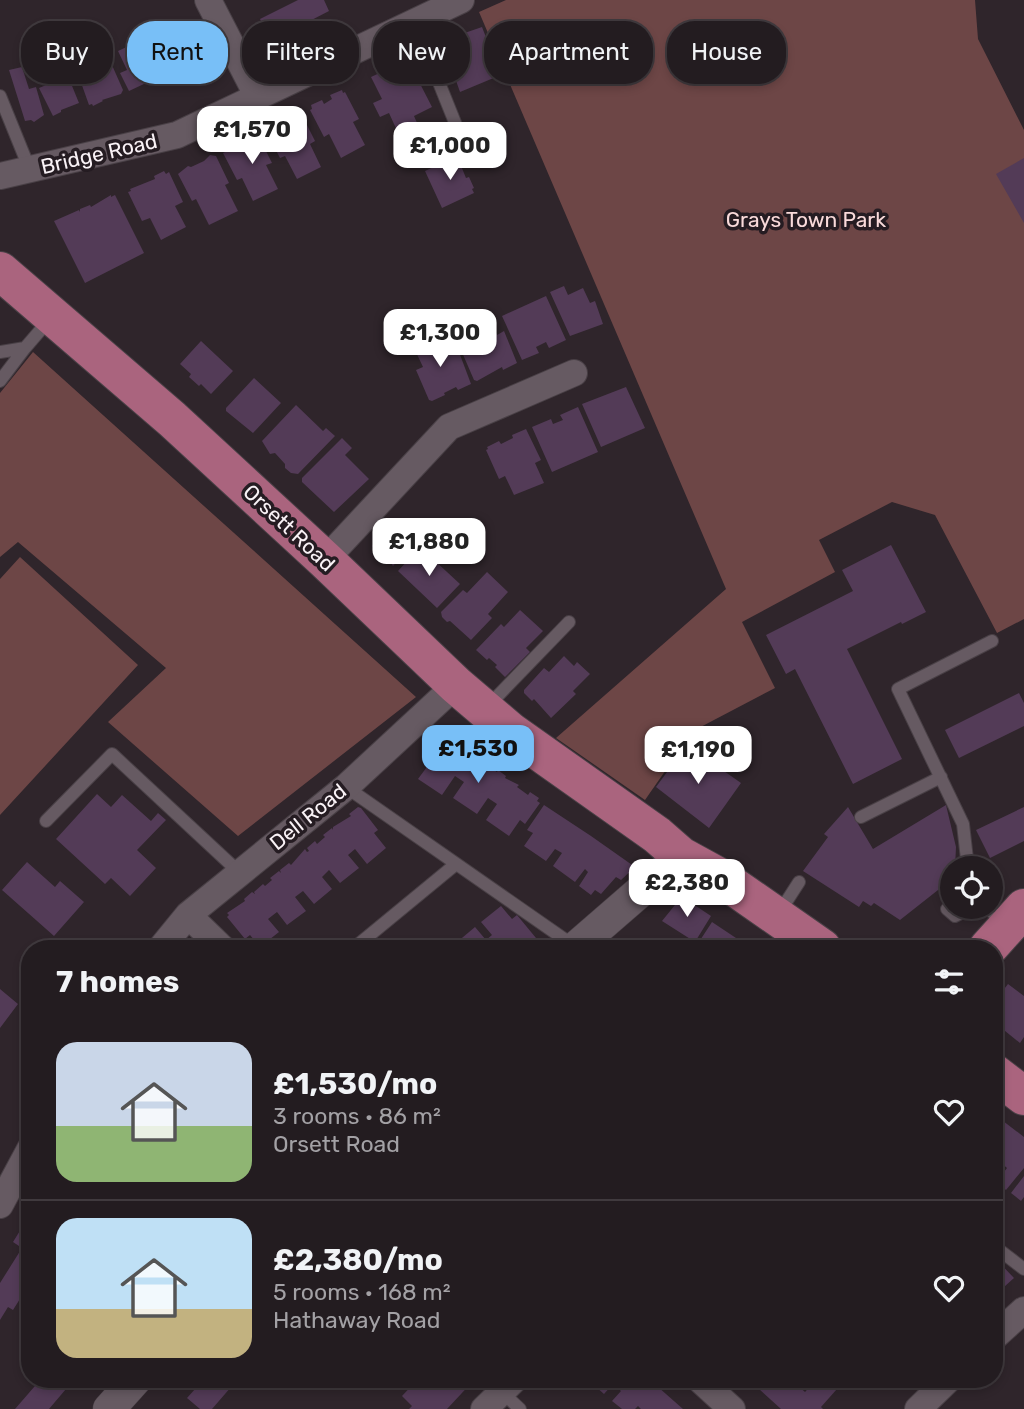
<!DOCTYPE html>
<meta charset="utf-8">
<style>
:root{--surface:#231c20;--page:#2b2529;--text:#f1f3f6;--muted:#a3a1a5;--line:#403a3e;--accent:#78bff7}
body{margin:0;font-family:Rubik,sans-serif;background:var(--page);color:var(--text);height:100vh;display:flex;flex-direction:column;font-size:26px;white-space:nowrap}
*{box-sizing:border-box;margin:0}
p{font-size:23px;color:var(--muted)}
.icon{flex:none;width:38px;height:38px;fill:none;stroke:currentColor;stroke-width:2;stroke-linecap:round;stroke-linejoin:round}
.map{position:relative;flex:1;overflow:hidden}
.side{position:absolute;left:21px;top:940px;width:982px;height:448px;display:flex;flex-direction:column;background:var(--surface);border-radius:28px;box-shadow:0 4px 10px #0003,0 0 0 2px var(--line)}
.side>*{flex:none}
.top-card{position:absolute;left:21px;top:21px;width:984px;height:63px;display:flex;gap:14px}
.controls{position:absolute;left:940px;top:856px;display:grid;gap:14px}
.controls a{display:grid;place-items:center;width:63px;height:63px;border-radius:50%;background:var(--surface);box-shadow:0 4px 10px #0003,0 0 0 2px var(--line);font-size:35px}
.price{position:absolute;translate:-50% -60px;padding:0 16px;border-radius:14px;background:#fff;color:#222;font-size:23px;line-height:46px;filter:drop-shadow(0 2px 4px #0008)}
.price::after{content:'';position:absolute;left:50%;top:42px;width:21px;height:16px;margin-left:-10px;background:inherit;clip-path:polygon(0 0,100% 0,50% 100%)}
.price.active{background:var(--accent);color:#111}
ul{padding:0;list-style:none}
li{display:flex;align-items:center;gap:21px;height:175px;padding:0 35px}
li+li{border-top:2px solid var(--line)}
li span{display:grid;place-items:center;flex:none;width:196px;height:140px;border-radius:21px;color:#555}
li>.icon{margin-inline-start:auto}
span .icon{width:84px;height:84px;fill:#fffc;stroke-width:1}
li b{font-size:30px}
h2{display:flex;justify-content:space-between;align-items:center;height:84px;padding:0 35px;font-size:30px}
.tag{padding:0 24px;border-radius:28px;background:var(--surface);box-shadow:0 4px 10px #0003,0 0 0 2px var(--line);font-size:24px;line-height:63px}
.tag.active{background:var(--accent);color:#111}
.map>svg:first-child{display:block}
.green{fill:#6d4646}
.building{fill:#533b57}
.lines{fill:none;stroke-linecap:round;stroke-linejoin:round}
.service-casing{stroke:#494046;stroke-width:14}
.minor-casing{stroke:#494046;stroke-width:28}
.tertiary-casing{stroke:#494046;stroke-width:33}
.primary-casing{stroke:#494046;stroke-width:40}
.service{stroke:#665a62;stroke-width:12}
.minor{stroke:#665a62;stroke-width:26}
.tertiary{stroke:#665a62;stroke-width:32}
.primary{stroke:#aa647e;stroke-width:38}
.labels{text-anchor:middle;stroke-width:7;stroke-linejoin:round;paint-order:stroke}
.street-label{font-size:21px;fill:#f9f2f6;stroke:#251c22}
.park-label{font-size:21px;fill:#f9dada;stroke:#251c22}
</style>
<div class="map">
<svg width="1024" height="1409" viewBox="0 0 1024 1409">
<rect width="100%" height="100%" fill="#2f252b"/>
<path class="green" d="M506,0H975L978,39L1024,130V619L997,633L935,515L892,502L819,540L835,572L742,622L775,688L693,731L645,800L556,738L726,589L479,12Z
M33,352L416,697L238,836L108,722L166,668L18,542L0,557V393Z
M20,557L138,665L0,815V579Z"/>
<path class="building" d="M298,0H324L329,11L271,41L260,19Z
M482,27L494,58L489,60L496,77L460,92L454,75L447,77L437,52L454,45L450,38Z
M200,37L212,68L179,81L167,50Z
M133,44L142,63L154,57L163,75L129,91L120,73L127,70L118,51Z
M104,47L123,90L121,94L102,100L103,101L93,106L92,104L89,105L73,60Z
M22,67L29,89L36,87L44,115L34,122L31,120L25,121L9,70Z
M390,68L395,77L412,68L432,107L414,116L418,125L399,135L389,113L380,117L373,103L382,99L371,77Z
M68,76L79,103L61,110V112L53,116L39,88Z
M342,90L343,93L345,92L359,119L353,122L365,145L341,158L329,134L324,137L310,110L312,109L311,105L322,100L324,104L332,99L330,95Z
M298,111L301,113L315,141L310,144L321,167L297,179L285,156L280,158L266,131L268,130L267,127L278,121L280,125L288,121L287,117Z
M255,133L258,135L272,163L266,165L278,189L253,201L242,178L237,180L223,153L225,152L223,149L235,143L236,147L245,142L243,139Z
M210,155L216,156L229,183L225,185L238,211L209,225L196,199L192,201L178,174L188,166L191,167L204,161Z
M457,156L466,178L469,177L474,188L472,189L474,193L442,208L425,171Z
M1024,158V223L996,174Z
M164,171L166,174L169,172L183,202L175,206L186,227L161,240L150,218L142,221L128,192L131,191L130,189L155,179L154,176Z
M111,195V197L115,195L144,253L85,283L54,221L79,210L80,212V209L90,205L91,207Z
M564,286L568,295L583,288L590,303L595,301L603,324L570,336L550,292Z
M546,296L566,340L549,348L546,342L536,347L539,353L522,360L502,316Z
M488,315L497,335L504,331L517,363L503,370L502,367L477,381L474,380L461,350L468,347L459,328Z
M442,335L451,355L459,352L471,384L458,390L456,387L444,393L445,395L432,401L429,400L416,370L423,367L414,348Z
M201,341L233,371L211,394L201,384L199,386L189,377L191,374L180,364Z
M254,378L281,403L253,433L226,411V408Z
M626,387L645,428L601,447L582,404Z
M296,405L323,431L326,428L335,436L298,474L291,473L285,468V464L275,453L270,454L262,441Z
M578,407L598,452L552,472L532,427L551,419L553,424L563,420L560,415Z
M526,429L541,460L535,463L544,483L514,495L505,476L499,479L486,450L488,449L487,447L499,441L501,444L513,438L512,435Z
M342,438L352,448L345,455L369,479L334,512L302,482V478Z
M396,521L420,544L406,559L403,555L393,566L391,563L386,564L380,558L381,554L372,546Z
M891,545L926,612L902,624L901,622L847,649L902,759L853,784L795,669L786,674L766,635L853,591L842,570Z
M420,547L460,584L437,608L398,571Z
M487,572L508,592L488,614L492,618L471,640L450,621L447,622L442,617L441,612L463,590L467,593Z
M520,610L543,631L526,648L530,652L505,677L495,667L497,665L489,658L487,660L476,650L501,624L504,627Z
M564,656L574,666L577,662L590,674L573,691L576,694L551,718L534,699L532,701L524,693V690L544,668L549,672Z
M1019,693L1024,703V726L959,758L945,730Z
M445,734L463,750L465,747L474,753L472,756L476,759L478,756L486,762L485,765L497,772L498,770L506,776L505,778L519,785L517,787L528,795L530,792L539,798L537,801L540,803L525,824L520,820L509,836L486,820L497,804L488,798L477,814L453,798L464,782L455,776L442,795L418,779L432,760L426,755L441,735L443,736Z
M687,745L741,783L709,828L656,787Z
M97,794L111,807L122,795L151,821L158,813L166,820L137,850L156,868L130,896L111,878L105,884L56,839Z
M544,805L591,836L635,867L621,880L616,877L601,894L595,890L591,895L579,886L588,872L585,869L575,882L553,866L562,853L555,849L546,861L524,846L533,833L527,830Z
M946,805L956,847L955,868H952V879L900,920L874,903L871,906L863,901L859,907L803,871L828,837L824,834L848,807L873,849Z
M358,807L361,808L378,830L374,833L386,848L367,864L355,849L348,855L359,868L340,883L329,870L322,877L332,889L314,904L303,891L295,897L306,911L287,925L277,912L268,919L279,932L260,947L250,935L245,939L227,917L229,915L227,913L245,901L244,899L252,892L255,894L254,892L263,884L265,886L272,880L270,878L279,871L281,873L280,870L289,863L291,865L305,849L307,852L309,851L307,848L315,841L317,844L325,837L323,835L332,828L333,830V827L351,816L349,814Z
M1024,807V841L990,858L976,830Z
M27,862L55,887L60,881L84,902L54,936L2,890Z
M679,900H687L711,916L695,942L662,921Z
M501,906L512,919L517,915L536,938L535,941L523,948H460L456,943L475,927L486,940L492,935L481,922Z
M712,922L751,948H695Z
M1008,984L1024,996V1037L1020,1043L994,1022V1002Z
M0,989L18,1004L0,1028Z
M994,1114L1024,1137V1168L1006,1190L996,1182L1007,1168L999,1161L994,1166Z
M1024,1176V1197L1021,1201L1011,1193Z
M26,1221L30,1223V1283L13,1310L8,1307L0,1320V1283L22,1248L13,1242Z
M994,1257L1014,1278L994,1296Z
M41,1379H55L66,1389L49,1409H15Z
M204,1379H238L212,1409H200L187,1398Z
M430,1379H475L447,1409H409L412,1406L402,1396L417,1380L427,1389L433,1382Z
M587,1379H649L683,1409H641L638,1406L635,1409H622L612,1401L621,1391L613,1384L604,1394Z
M748,1379H801L796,1384L805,1392L816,1380L824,1387L829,1382L837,1389L821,1407L823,1409H781Z"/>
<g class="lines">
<g class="service-casing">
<path id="service" d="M415,23L460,135
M0,96L30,170
M0,352L25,348
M0,381L25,348L50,319
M487,707L569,622
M346,787L577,948
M861,817L941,777
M46,821L112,754L240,873
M968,868L963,824L898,689L992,641
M988,906L1002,925
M947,909L955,916L974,906
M779,913L799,882
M354,948L456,864
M994,1246L1024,1269
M488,1379L520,1409
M917,1379L934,1393"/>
</g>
<g class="minor-casing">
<path id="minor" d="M208,0L258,97
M0,176L177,135L461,0
M325,560L449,427L574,373
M188,915L222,948
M161,948L188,915L346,787L456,685
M0,1205L30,1149
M994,1337L1024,1310
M699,1379L732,1409
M484,1409L515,1379
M918,1409L949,1379"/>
</g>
<g class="tertiary-casing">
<path id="tertiary" d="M575,948L681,856
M109,1409L136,1379"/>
</g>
<g class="primary-casing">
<path id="primary" d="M0,271L172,419L325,560L456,685L510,731L657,835L681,856L723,879L822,948
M988,948L1024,908
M994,1073L1024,1096"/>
</g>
<use href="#service" class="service"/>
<use href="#minor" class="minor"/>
<use href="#tertiary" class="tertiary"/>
<use href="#primary" class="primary"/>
</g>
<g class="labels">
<g class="street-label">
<text transform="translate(99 154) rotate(-13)" y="7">Bridge Road</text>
<text transform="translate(289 528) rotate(43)" y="7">Orsett Road</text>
<text transform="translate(308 817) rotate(-39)" y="7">Dell Road</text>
</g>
<g class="park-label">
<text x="806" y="227">Grays Town Park</text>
</g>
</g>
</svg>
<div class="controls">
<a><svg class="icon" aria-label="locate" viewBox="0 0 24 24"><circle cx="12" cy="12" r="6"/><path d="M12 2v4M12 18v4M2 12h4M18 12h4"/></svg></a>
</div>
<b class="price" style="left:252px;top:166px">£1,570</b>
<b class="price" style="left:450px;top:182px">£1,000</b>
<b class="price" style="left:440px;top:369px">£1,300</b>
<b class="price" style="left:429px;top:578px">£1,880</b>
<b class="price active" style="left:478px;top:785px">£1,530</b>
<b class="price" style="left:698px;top:786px">£1,190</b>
<b class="price" style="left:687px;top:919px">£2,380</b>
<div class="top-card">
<a class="tag">Buy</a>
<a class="tag active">Rent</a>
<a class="tag">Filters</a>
<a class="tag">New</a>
<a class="tag">Apartment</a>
<a class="tag">House</a>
</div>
<section class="side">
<h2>7 homes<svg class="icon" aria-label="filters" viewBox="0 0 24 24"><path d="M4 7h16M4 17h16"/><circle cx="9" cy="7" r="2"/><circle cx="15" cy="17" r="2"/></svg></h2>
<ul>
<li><span style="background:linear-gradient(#c9d6e8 60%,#8fb573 0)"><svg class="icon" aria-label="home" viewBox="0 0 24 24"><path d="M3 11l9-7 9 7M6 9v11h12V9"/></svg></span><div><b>£1,530/mo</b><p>3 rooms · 86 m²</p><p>Orsett Road</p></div><svg class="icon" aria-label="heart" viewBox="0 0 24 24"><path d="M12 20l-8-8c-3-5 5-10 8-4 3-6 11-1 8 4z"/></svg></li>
<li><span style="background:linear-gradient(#bfe0f5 65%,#c2b280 0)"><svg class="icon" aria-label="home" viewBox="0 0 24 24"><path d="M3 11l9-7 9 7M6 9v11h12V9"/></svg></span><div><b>£2,380/mo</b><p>5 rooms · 168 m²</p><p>Hathaway Road</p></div><svg class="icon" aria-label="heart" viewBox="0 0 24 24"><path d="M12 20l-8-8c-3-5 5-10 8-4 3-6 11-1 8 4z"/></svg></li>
</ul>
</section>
</div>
